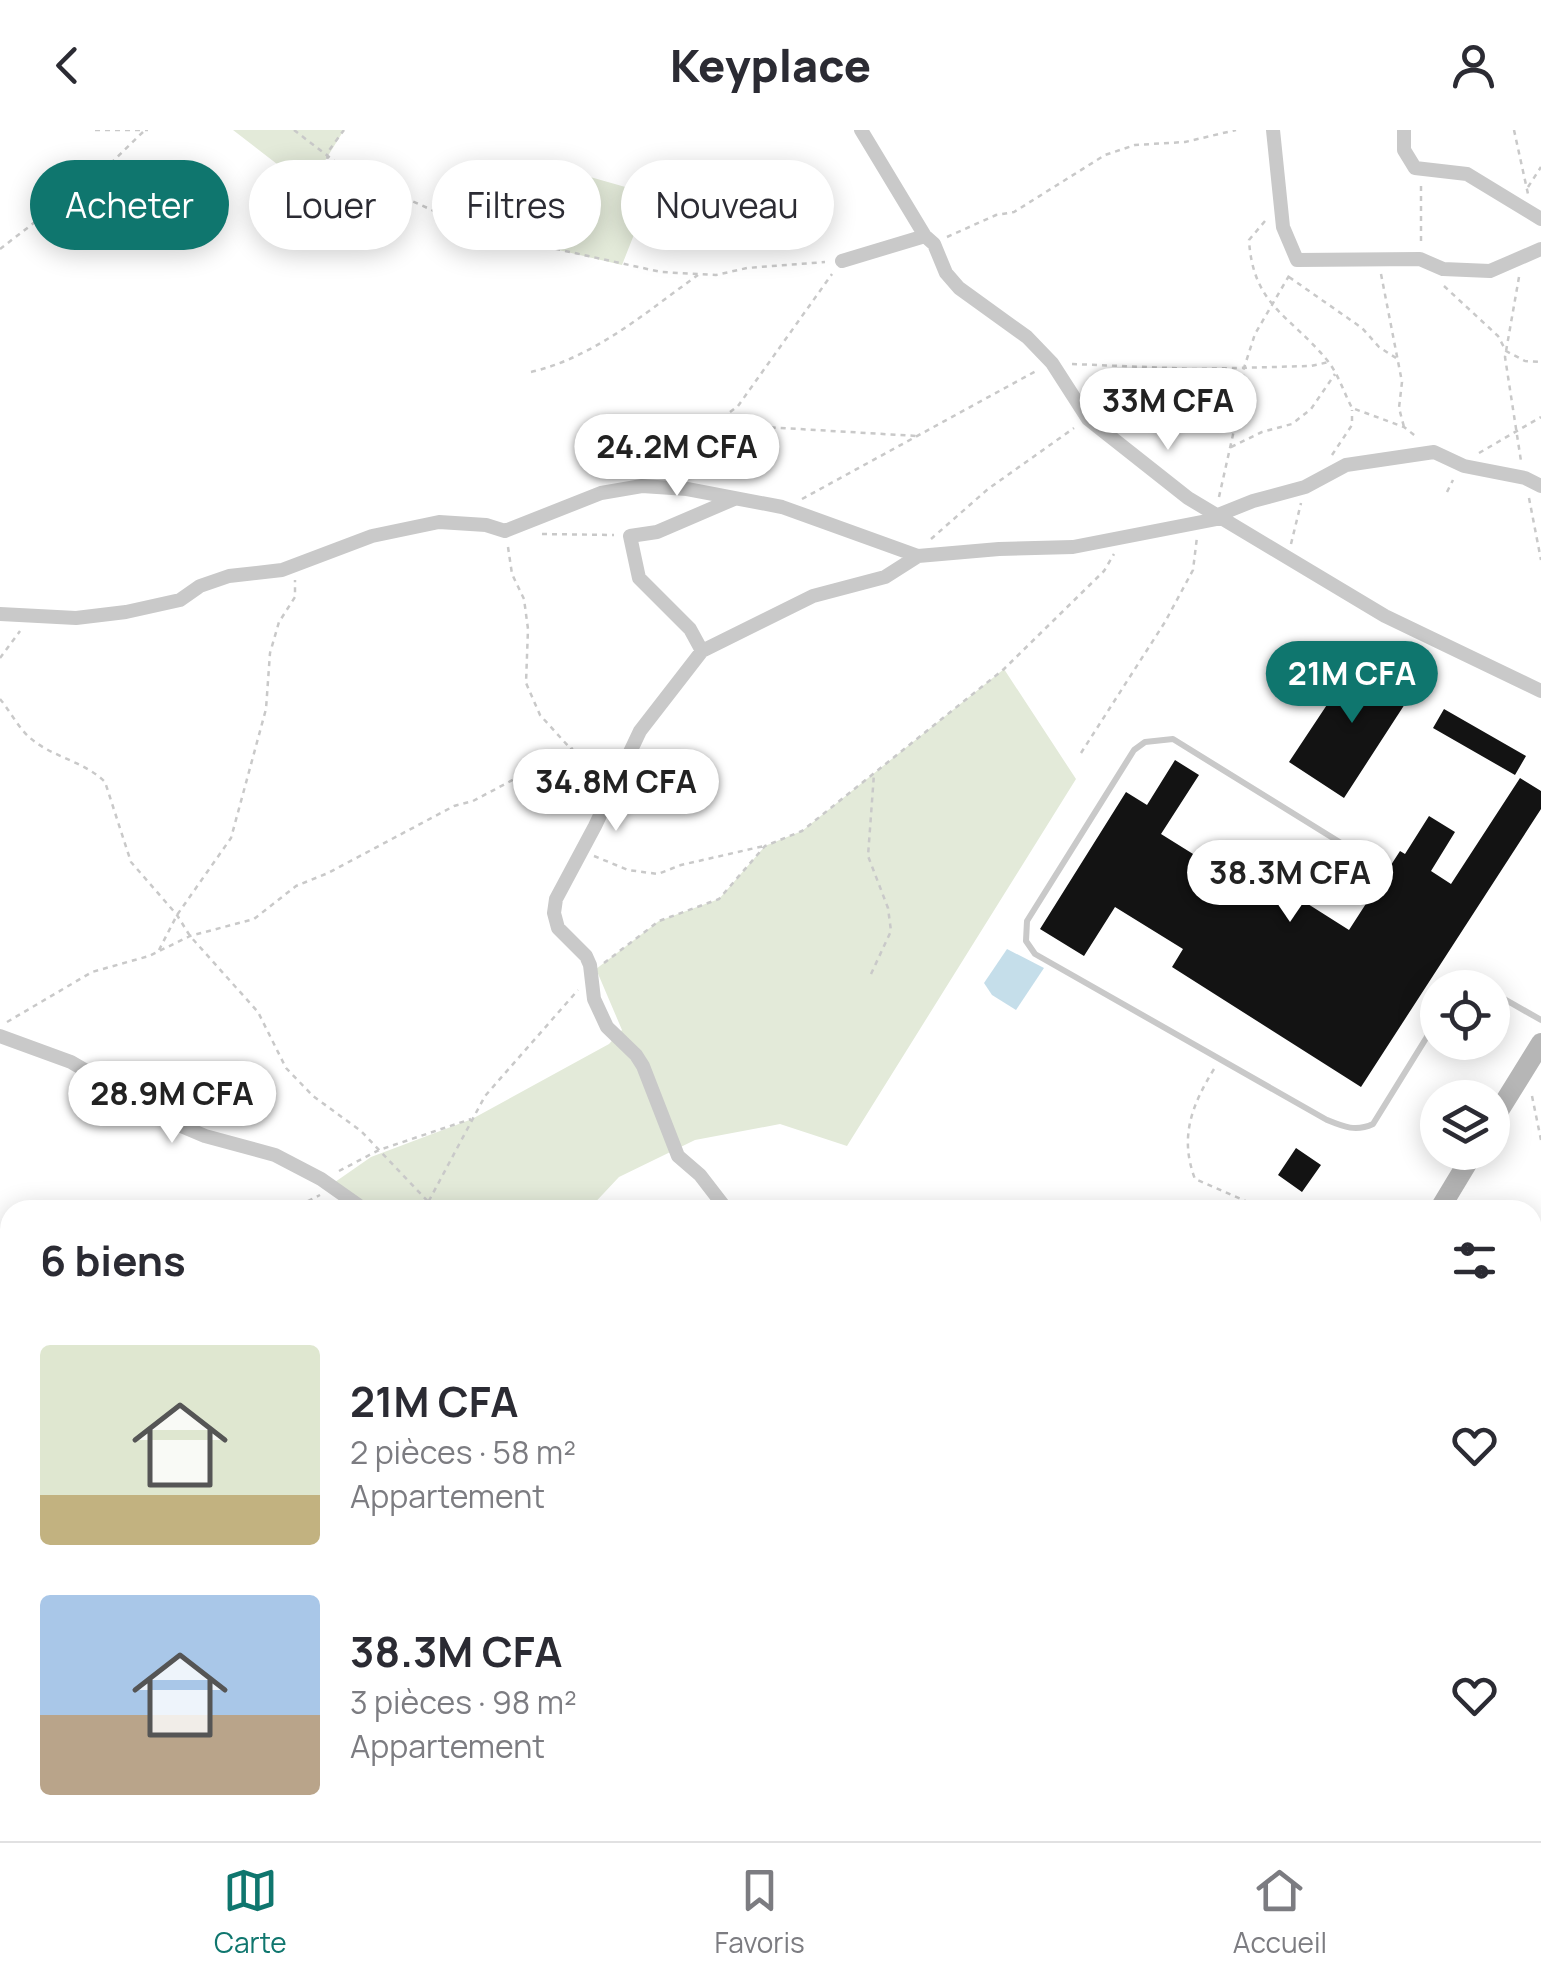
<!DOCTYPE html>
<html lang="fr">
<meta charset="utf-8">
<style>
:root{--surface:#fff;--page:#f2f2f3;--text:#2b2b33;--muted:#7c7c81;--line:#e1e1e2;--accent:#0f766e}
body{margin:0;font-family:Manrope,sans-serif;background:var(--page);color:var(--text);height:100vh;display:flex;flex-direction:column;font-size:38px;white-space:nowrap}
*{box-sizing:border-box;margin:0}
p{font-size:32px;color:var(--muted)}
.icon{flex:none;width:55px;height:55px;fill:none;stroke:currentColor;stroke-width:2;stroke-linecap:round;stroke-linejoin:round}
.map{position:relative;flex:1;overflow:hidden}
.side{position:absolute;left:0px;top:1070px;width:1542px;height:642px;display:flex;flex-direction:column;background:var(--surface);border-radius:30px 30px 0 0;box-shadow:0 5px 25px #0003}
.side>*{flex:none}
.hud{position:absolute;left:30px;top:30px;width:1000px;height:90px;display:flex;gap:20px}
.tools{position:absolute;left:1420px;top:840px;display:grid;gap:20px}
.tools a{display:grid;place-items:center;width:90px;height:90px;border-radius:50%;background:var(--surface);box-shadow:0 5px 25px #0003;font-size:50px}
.price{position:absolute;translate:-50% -85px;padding:0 22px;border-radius:35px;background:#fff;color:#222;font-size:32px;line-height:65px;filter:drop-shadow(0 2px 5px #0008)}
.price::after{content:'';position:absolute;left:50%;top:60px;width:30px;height:22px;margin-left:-15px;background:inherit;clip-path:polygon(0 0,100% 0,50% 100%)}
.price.on{background:var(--accent);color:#fff}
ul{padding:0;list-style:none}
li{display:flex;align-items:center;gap:30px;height:250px;padding:0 40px}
li span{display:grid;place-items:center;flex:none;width:280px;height:200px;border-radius:10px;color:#555}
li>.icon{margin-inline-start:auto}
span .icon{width:120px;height:120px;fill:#fffc;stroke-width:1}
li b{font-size:42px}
h2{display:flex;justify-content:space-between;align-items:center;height:120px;padding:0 40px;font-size:42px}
.tag{padding:0 35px;border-radius:45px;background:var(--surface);box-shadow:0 5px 25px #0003;font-size:35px;line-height:90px}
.tag.on{background:var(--accent);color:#fff}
header{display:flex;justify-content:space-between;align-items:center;height:130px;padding:0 40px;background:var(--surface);font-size:45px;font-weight:800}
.menu{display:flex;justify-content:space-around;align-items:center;height:140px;border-top:2px solid var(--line);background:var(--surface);font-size:28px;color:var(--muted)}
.menu a{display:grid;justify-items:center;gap:5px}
.menu .on{color:var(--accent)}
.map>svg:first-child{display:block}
.green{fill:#e3ead9}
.water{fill:#c5deea}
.building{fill:#131313}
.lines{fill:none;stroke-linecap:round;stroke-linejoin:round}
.path{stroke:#c9c9c9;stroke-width:2.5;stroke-dasharray:5 5;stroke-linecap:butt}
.lane{stroke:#c9c9c9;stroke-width:6}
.street{stroke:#c9c9c9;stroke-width:14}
.secondary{stroke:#b6b6b6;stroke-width:20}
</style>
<header><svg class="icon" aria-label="back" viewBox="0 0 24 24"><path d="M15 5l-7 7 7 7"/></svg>Keyplace<svg class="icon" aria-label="person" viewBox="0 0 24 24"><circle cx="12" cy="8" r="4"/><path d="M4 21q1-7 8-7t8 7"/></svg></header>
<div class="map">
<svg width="1541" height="1711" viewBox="0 0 1541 1711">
<rect width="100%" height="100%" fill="#fff"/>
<path class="green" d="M233,0H344L308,58Z
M548,35L650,64L622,135L529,113L476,96L489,60Z
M1004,539L1076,649L847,1016L780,994L695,1010L619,1047L588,1080H357L325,1059L371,1027L472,989L609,914L622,900L596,839L659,791L719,769L765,716L802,701Z
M1541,1098V1363L1533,1371L1532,1100Z"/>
<path class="water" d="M1007,819L1044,838L1016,880L992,865L984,853Z"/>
<path class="building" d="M1360,525L1414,560L1344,668L1289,632Z
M1444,579L1526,626L1515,645L1433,598Z
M1175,630L1199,645L1161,704L1230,747L1240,731L1349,800L1400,721L1405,724L1429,686L1455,702L1431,741L1451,754L1520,648L1541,661V679L1361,957L1172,837L1183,819L1115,777L1084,826L1040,799L1126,662L1147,675Z
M1296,1018L1321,1035L1302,1062L1278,1045Z"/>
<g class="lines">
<path class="path" d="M95,0H148
M294,0L350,43L443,85L529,113L661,142L716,145L747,138L825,132
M1514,0L1528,64
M1528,57L1541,37
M320,67L329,45L327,23L344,0
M1265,91L1249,110C1253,176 1290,185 1327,230C1338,243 1344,263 1352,278L1404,297L1418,308
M947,107L996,85L1014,82L1105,25L1135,15L1185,12L1236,0
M1421,111V55
M0,119L109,35L143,2
M1381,144L1402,252L1399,278L1404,297
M1289,147L1362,198L1379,217L1396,228
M1519,147L1505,227L1521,331
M1444,156L1498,206L1506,221L1525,231L1541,232
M1072,234L1195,239L1311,236L1329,232
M531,242C595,227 646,182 698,145
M1098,276L1126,238
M714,294L738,276L832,144
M1231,317L1262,302L1292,294L1311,279L1335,244
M1479,323L1541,287
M1332,325L1352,295V280
M605,346L634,323L655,313L691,307L714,294L917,306
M1447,362L1453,350
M1219,367L1241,269L1244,238L1255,204L1290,144
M1529,368L1541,430
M802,369L1036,241
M542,404L614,405
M931,409L988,359L1074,298
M1291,414L1301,373
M508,417L512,444L524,469L528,499L526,553L540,585L599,650
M0,528L20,501
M0,569C10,581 18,597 29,607C51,627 84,631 105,652L131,732L177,785L190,806L258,882L286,938L313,966L361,1001L436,1080
M1081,623L1165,492L1193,440L1197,407
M594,726L628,740L658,744L681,735L764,716
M159,820L177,785L231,708L266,579L270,523L279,492L295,467V450
M604,833L659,791L719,769L765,716L802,701L1004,539L1104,441L1114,424
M871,844L891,801L888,778L868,726L874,644
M7,892L92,842L149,826L190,806L254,789L296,756L328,743L454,676L473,671L573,618
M1214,939C1192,975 1179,1007 1195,1049L1266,1080
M1532,966L1541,1010
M339,1041L379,1020L471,989
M290,1080L320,1065
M424,1080L485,966L578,860
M1532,1100L1541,1098
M1532,1176L1541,1174
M0,1421H10
M1532,1450L1541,1454
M1532,1562L1541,1561
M1532,1603L1541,1608
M1532,1670L1541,1669
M968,1702L974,1711
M165,1711L171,1702
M438,1711L439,1702
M874,1711V1702
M1309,1711L1310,1702
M1469,1711L1475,1702"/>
<path class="lane" d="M1370,731L1173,609L1145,612L1134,620L1027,791L1026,811L1035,824L1327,990C1344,997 1356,1002 1373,994L1438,889
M1457,858L1465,850L1485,858
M1492,862L1541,890"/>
<path class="street" d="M861,0L925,106
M1273,0L1283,97L1297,130L1420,129L1443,139L1490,141L1541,119
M1404,0V20L1415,38L1467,44L1541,89
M842,131L925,106L934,114L946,143L959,158L1027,207L1052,233L1088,289L1188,368L1385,486L1541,561
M1218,385L1253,371L1305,357L1346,335L1434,322L1464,336L1525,348L1541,356
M0,484L76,488L126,482L180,470L200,456L229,446L282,440L372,406L439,392L486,395L505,401L601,363L642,356L687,359L782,377L918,426L999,419L1073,417L1222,388
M702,521L690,499L639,448L630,406L657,402L734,369
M0,906L71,932L179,995L205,1006L275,1025L321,1049L365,1080
M727,1080L700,1045L678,1026L643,936L636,925L607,897L594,869L590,835L586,826L558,798L554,783L556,769L595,696L640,601L702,521L813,466L885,447L918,426
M0,1508L10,1503
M1336,1702L1339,1711"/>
<path class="secondary" d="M1492,992L1541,913
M1439,1080L1474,1022
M1021,1711L1028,1702"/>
</g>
</svg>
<div class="tools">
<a><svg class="icon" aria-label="locate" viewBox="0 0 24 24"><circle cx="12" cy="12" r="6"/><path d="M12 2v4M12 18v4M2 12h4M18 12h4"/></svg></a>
<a><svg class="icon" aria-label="layers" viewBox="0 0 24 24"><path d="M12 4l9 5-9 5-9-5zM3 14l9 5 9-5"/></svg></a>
</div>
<b class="price" style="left:1168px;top:323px">33M CFA</b>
<b class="price" style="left:677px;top:369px">24.2M CFA</b>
<b class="price on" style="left:1352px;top:596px">21M CFA</b>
<b class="price" style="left:616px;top:704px">34.8M CFA</b>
<b class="price" style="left:1290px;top:795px">38.3M CFA</b>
<b class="price" style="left:172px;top:1016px">28.9M CFA</b>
<div class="hud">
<a class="tag on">Acheter</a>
<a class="tag">Louer</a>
<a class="tag">Filtres</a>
<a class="tag">Nouveau</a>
</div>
<section class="side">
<h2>6 biens<svg class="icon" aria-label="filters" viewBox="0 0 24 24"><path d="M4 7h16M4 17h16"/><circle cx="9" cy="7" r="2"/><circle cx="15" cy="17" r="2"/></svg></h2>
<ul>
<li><span style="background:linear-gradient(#dfe7d0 75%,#c2b280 0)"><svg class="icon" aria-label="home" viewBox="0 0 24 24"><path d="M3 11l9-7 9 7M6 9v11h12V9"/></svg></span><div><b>21M CFA</b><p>2 pièces · 58 m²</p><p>Appartement</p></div><svg class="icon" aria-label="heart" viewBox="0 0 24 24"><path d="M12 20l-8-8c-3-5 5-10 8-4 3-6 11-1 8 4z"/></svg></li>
<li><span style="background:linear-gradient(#a9c7e8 60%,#b9a48a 0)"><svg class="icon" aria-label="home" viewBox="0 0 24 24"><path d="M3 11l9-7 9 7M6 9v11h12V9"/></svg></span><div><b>38.3M CFA</b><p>3 pièces · 98 m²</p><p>Appartement</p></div><svg class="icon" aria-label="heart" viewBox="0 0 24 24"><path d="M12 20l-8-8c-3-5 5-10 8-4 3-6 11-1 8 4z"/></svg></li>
</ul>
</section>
</div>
<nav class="menu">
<a class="on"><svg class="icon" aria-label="map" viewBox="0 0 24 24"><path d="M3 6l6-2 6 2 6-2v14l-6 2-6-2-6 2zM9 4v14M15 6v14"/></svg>Carte</a>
<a><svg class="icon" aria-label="saved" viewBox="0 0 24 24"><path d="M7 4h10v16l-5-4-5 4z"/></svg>Favoris</a>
<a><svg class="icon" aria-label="home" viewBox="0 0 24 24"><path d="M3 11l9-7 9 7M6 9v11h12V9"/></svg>Accueil</a>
</nav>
